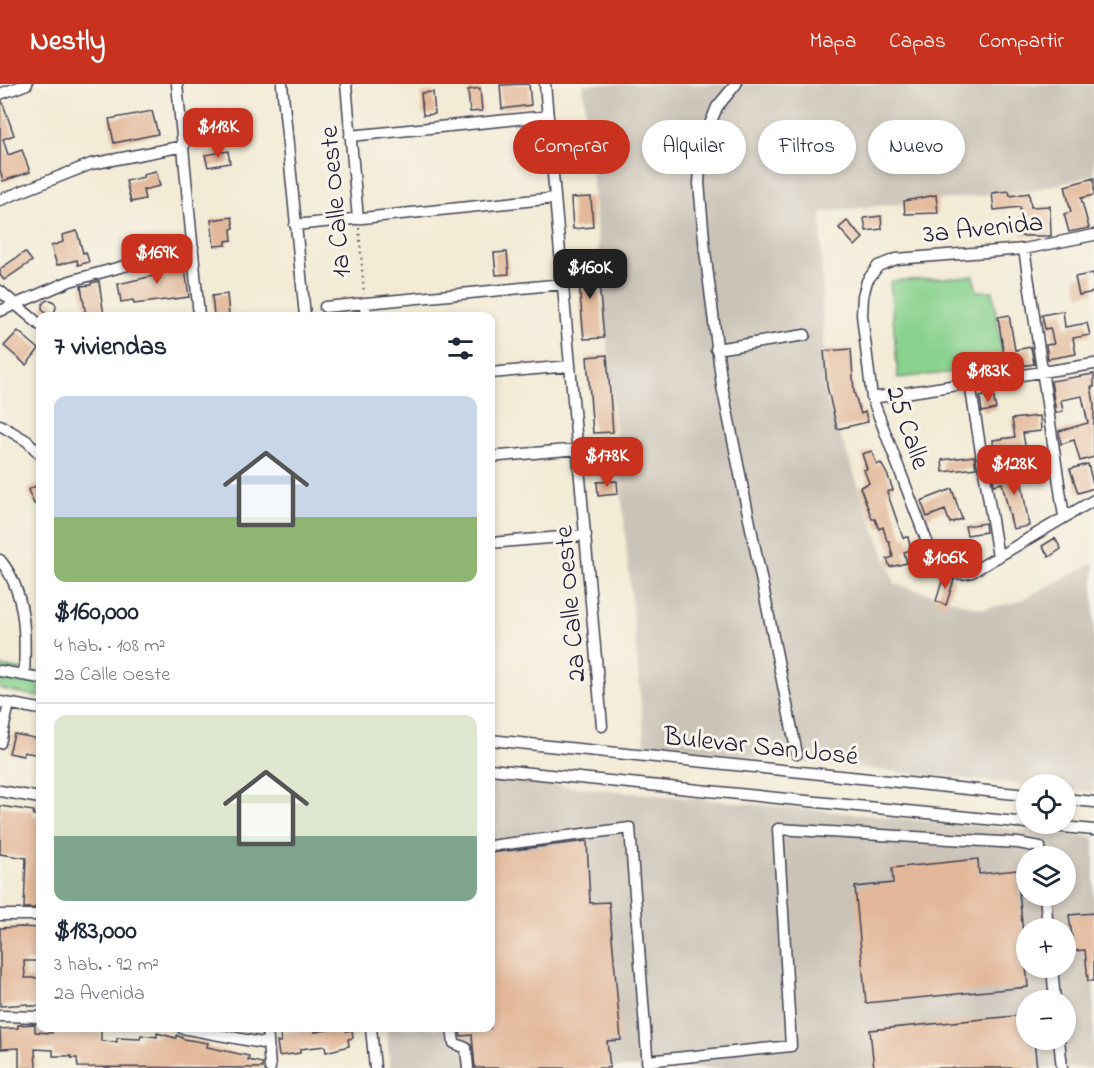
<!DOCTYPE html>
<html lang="es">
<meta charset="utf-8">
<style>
:root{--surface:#fff;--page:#f2f2f3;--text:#1f2937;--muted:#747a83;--line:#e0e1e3;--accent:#c8321e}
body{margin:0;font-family:"Indie Flower",sans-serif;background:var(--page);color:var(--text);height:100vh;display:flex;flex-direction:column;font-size:22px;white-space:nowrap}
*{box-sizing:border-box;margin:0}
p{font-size:20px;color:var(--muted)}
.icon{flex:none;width:33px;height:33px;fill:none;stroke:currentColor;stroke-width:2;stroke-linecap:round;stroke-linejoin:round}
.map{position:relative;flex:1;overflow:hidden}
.sheet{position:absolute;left:36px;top:228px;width:459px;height:720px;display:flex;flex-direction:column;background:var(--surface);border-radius:12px;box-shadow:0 3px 9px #0003}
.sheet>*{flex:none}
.guide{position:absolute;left:513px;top:36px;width:490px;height:54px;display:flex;gap:12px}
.buttons{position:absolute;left:1016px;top:690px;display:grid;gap:12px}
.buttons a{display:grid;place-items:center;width:60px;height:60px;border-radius:50%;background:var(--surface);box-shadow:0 3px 9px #0003;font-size:30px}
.price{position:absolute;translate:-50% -51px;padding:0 14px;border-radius:12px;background:var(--accent);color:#fff;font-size:20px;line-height:39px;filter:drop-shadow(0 2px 3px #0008)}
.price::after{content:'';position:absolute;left:50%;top:36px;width:18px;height:14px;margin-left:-9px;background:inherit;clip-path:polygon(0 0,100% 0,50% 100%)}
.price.current{background:#222;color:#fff}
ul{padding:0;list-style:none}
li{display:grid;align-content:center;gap:12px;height:318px;padding:0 18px}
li+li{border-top:2px solid var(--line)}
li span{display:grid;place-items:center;height:186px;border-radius:12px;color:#555}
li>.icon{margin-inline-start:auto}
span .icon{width:108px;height:108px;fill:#fffc;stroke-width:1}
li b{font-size:26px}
h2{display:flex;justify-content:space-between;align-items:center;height:72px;padding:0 18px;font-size:26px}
.tag{padding:0 21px;border-radius:27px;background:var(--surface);box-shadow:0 3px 9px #0003;font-size:21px;line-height:54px}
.tag.current{background:var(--accent);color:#fff}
header{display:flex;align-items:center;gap:36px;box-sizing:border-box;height:84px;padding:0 30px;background:var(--accent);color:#fff}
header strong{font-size:28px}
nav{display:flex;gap:33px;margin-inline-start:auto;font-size:21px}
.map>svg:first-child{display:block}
.industrial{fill:#cac3b8;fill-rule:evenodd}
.green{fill:#89d28e;stroke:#567a64;stroke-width:1.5}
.building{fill:#e3b89a}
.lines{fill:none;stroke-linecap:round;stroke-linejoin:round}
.minor-casing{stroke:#414052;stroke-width:13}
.path{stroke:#414052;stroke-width:2;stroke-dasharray:1.5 4.5;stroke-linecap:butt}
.minor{stroke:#fff;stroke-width:10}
.labels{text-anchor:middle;stroke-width:6;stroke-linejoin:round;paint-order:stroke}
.street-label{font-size:27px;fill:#22223b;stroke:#f7f3e8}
</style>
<header>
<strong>Nestly</strong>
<nav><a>Mapa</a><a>Capas</a><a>Compartir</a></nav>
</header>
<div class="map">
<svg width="1094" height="984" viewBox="0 0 1094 984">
<rect width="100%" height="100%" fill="#f7f3e8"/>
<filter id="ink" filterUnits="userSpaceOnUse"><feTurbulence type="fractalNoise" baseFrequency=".0167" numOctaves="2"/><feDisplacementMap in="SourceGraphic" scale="12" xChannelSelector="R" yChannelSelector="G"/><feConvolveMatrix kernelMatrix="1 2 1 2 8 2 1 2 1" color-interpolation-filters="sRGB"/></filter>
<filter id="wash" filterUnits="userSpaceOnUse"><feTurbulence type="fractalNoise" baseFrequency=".008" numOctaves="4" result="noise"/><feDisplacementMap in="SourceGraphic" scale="24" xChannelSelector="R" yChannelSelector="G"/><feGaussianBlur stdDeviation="1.35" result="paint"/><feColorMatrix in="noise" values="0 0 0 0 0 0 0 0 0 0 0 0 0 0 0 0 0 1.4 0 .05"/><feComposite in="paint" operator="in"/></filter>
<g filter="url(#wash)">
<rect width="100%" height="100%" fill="#f2ebd5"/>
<path class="industrial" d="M583,0H1094V91L1036,106L821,128L824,308L895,500L983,525L1017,518L1094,479V708L1065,705V700L1026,701L645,662Z
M491,695L1094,753V984H390L387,944H490ZM1026,772H1065V812H1026ZM1026,844H1065V884H1026ZM1026,916H1065V956H1026Z"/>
<path class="green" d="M973,192L977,207H993L1003,283L898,294L890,197Z
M0,582L40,589V613L0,605Z"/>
<g id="blocks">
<path class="building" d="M529,0L531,21L502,25L500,1Z
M480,4L482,27L470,28L468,6Z
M433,8L435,30L423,31L421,9Z
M0,17H2L14,51L3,55L8,71L22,66L30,88L3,97L0,86Z
M152,27L158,50L114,59L109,35Z
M228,67L230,79L208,83L205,71Z
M156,87L160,102L143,106L145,115L131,118L126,97L144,93L143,90Z
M1094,94V111L1081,114L1089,144L1069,148L1064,130L1071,128L1065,102Z
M1009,107L1010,112L1029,109L1031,123L1050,122L1051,152H1021L1020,123L994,126L992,109Z
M936,111L938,129L905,130L904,117Z
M591,113L593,143L573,145L571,114Z
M881,132L882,145L866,147L864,134Z
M232,133L234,144L231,145L232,156L226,157V161L214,162L211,136Z
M847,137L863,154L855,162L839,144Z
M77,147L83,169L86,168L89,178L78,181L77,176L57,181L51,162L63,158L62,151Z
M25,168L32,177L4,196L0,191V185Z
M507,168L509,190L496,191L494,169Z
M184,177L189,213L134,220L133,216L121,218L118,200L153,192L152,183L170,181V178Z
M597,177L604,254L584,255L577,178Z
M1094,189V208L1079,211L1075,193Z
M99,197L104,232H86L81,202L91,201V199Z
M227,210L229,232H214L212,212Z
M42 223a7 7 0 1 1 14 0a7 7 0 1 1-14 0Z
M1063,227L1065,243L1087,239L1090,251L1073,254L1076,270L1048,275L1046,261L1054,260L1050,244L1045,245L1042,231Z
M1009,231L1015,266L1031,263L1034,280L1006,284L998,233Z
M18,247L39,265L26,281L4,262Z
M851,265L854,308L861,330L865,328L868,338L837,345L827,302L824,267Z
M607,271L613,348L593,349L587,273Z
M1094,290V303H1091L1094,319V373L1080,377L1074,356L1061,360L1059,347L1088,339L1082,312L1061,316L1063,327L1056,329L1051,297Z
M993,310L996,325L982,328L980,313Z
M1040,332L1041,347L1023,349L1026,367L1045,364L1047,376L1020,382L1017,365L994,367L993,356L1015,353L1012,335Z
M872,367L877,381L881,379L888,392L893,406L887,408L903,454L908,453L911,466L904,468L907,479L890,483L887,475L893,473L889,457H887L883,443L879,445L875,435H872L860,403L869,399L864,386L867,385L862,370Z
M974,372L976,384L943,388L942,376Z
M1088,380L1094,404L1078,409L1070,385Z
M1019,383L1029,442L1013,445L1002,399L994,401L992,390Z
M617,397L618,410L598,412L597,398Z
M40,400V417L34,420L28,406Z
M952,405L962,435L950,439L945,426L927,433L921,417Z
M985,439L986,448L967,451L965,442Z
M1055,454L1061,465L1049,473L1042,462Z
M944,491L954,496L946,521L936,517Z
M14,650L40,655V671L24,668L23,672L9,669Z
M0,722L34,727L33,731L40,732V824H24L26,774L0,770Z
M587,757L590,819L609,818L621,956L607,957L610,984H475L472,951L461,952L459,944H490V769Z
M978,775L979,790L1017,786L1028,903L866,919L855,803L893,799L892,784Z
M1094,829V897H1088L1085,866L1074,867L1069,831Z
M22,843L40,844V877H24L25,894H40V922H28V920L0,922V844Z
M1026,931V956H1034L1037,984H874L870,946Z
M35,940V948L52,949V944H101V957L117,958V954L140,955L141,951L157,953V949L176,954L177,951L184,955L208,959L207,963L249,972L248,976L262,979V984L78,983L77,974H71V972H53V966L35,965L36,984H19V964L1,965L0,945L18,944V941Z
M339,944H346V947L352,946L353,954L348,955L349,962L326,968L325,962L300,965V969L279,972L277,958H281L280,949L315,945V948Z"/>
</g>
</g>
<g filter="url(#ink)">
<use href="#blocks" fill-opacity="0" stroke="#414052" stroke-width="1.5"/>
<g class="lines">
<g class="minor-casing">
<path id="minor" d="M177,0L199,232
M282,0L305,232
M346,0L358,135
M545,0L602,642
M736,0L717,23L702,60L699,99L705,167L722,302L797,670
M0,10L27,0
M350,52L548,32
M0,116L91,80L184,62
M295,141L555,114
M1094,151L1024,165L896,175L878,182L867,197L863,212L862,231L872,314L929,463C939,479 952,495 972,488L1094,416
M1024,165L1064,433
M0,207L40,241
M365,219L366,232
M325,223L563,200
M0,227L70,197L193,163
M716,265L805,251
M490,289L570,282
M970,300L998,473
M872,314L1094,280
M0,341L27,357L40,370
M490,373L578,365
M490,459L586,451
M0,476C26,507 26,552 24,591
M0,587L40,594
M0,618L40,625
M490,656L1026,711
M0,659L9,620
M490,685L1026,739
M0,707L40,714
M1065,715L1094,718
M1032,740L1094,746
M490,762L630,744L648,984
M1045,812L1048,844
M0,831H40
M1052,884L1055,916
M0,932L40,933
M182,944L268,960
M267,944L270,984
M371,944L375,984
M452,944L454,959L466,964L468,984
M1059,956L1062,984
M647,977L791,962L778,745L1018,759L1040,763L1041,772"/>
</g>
<path class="path" d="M359,144L364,210"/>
<use href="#minor" class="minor"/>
</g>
</g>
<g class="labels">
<g class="street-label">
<text transform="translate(334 118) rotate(-95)" y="9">1a Calle Oeste</text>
<text transform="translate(983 143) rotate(-6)" y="9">3a Avenida</text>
<text transform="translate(909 343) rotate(71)" y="9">25 Calle</text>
<text transform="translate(569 520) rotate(-95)" y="9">2a Calle Oeste</text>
<text transform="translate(761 661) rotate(6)" y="9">Bulevar San José</text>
</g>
</g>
</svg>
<div class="buttons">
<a><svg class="icon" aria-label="locate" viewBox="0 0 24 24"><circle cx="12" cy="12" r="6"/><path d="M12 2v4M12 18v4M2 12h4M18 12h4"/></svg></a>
<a><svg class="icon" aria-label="layers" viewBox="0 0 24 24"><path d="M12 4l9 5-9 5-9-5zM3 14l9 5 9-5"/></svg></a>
<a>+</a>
<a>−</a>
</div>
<b class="price" style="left:218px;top:75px">$118K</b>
<b class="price" style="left:157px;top:201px">$169K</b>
<b class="price current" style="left:590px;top:216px">$160K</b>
<b class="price" style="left:988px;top:319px">$183K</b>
<b class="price" style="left:607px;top:404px">$178K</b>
<b class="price" style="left:1014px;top:412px">$128K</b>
<b class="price" style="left:945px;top:506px">$106K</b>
<div class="guide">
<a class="tag current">Comprar</a>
<a class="tag">Alquilar</a>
<a class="tag">Filtros</a>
<a class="tag">Nuevo</a>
</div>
<section class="sheet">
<h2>7 viviendas<svg class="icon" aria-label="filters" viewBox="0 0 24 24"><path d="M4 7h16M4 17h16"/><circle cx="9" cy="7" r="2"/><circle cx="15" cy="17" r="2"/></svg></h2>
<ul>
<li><span style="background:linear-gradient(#c9d6e8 65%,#8fb573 0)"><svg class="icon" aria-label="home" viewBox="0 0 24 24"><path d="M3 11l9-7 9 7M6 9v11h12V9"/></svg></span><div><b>$160,000</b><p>4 hab. · 108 m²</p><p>2a Calle Oeste</p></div></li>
<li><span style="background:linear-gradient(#dfe7d0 65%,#7fa58c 0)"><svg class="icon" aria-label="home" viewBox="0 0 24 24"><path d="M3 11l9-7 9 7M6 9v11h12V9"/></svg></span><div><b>$183,000</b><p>3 hab. · 92 m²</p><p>2a Avenida</p></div></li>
</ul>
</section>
</div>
